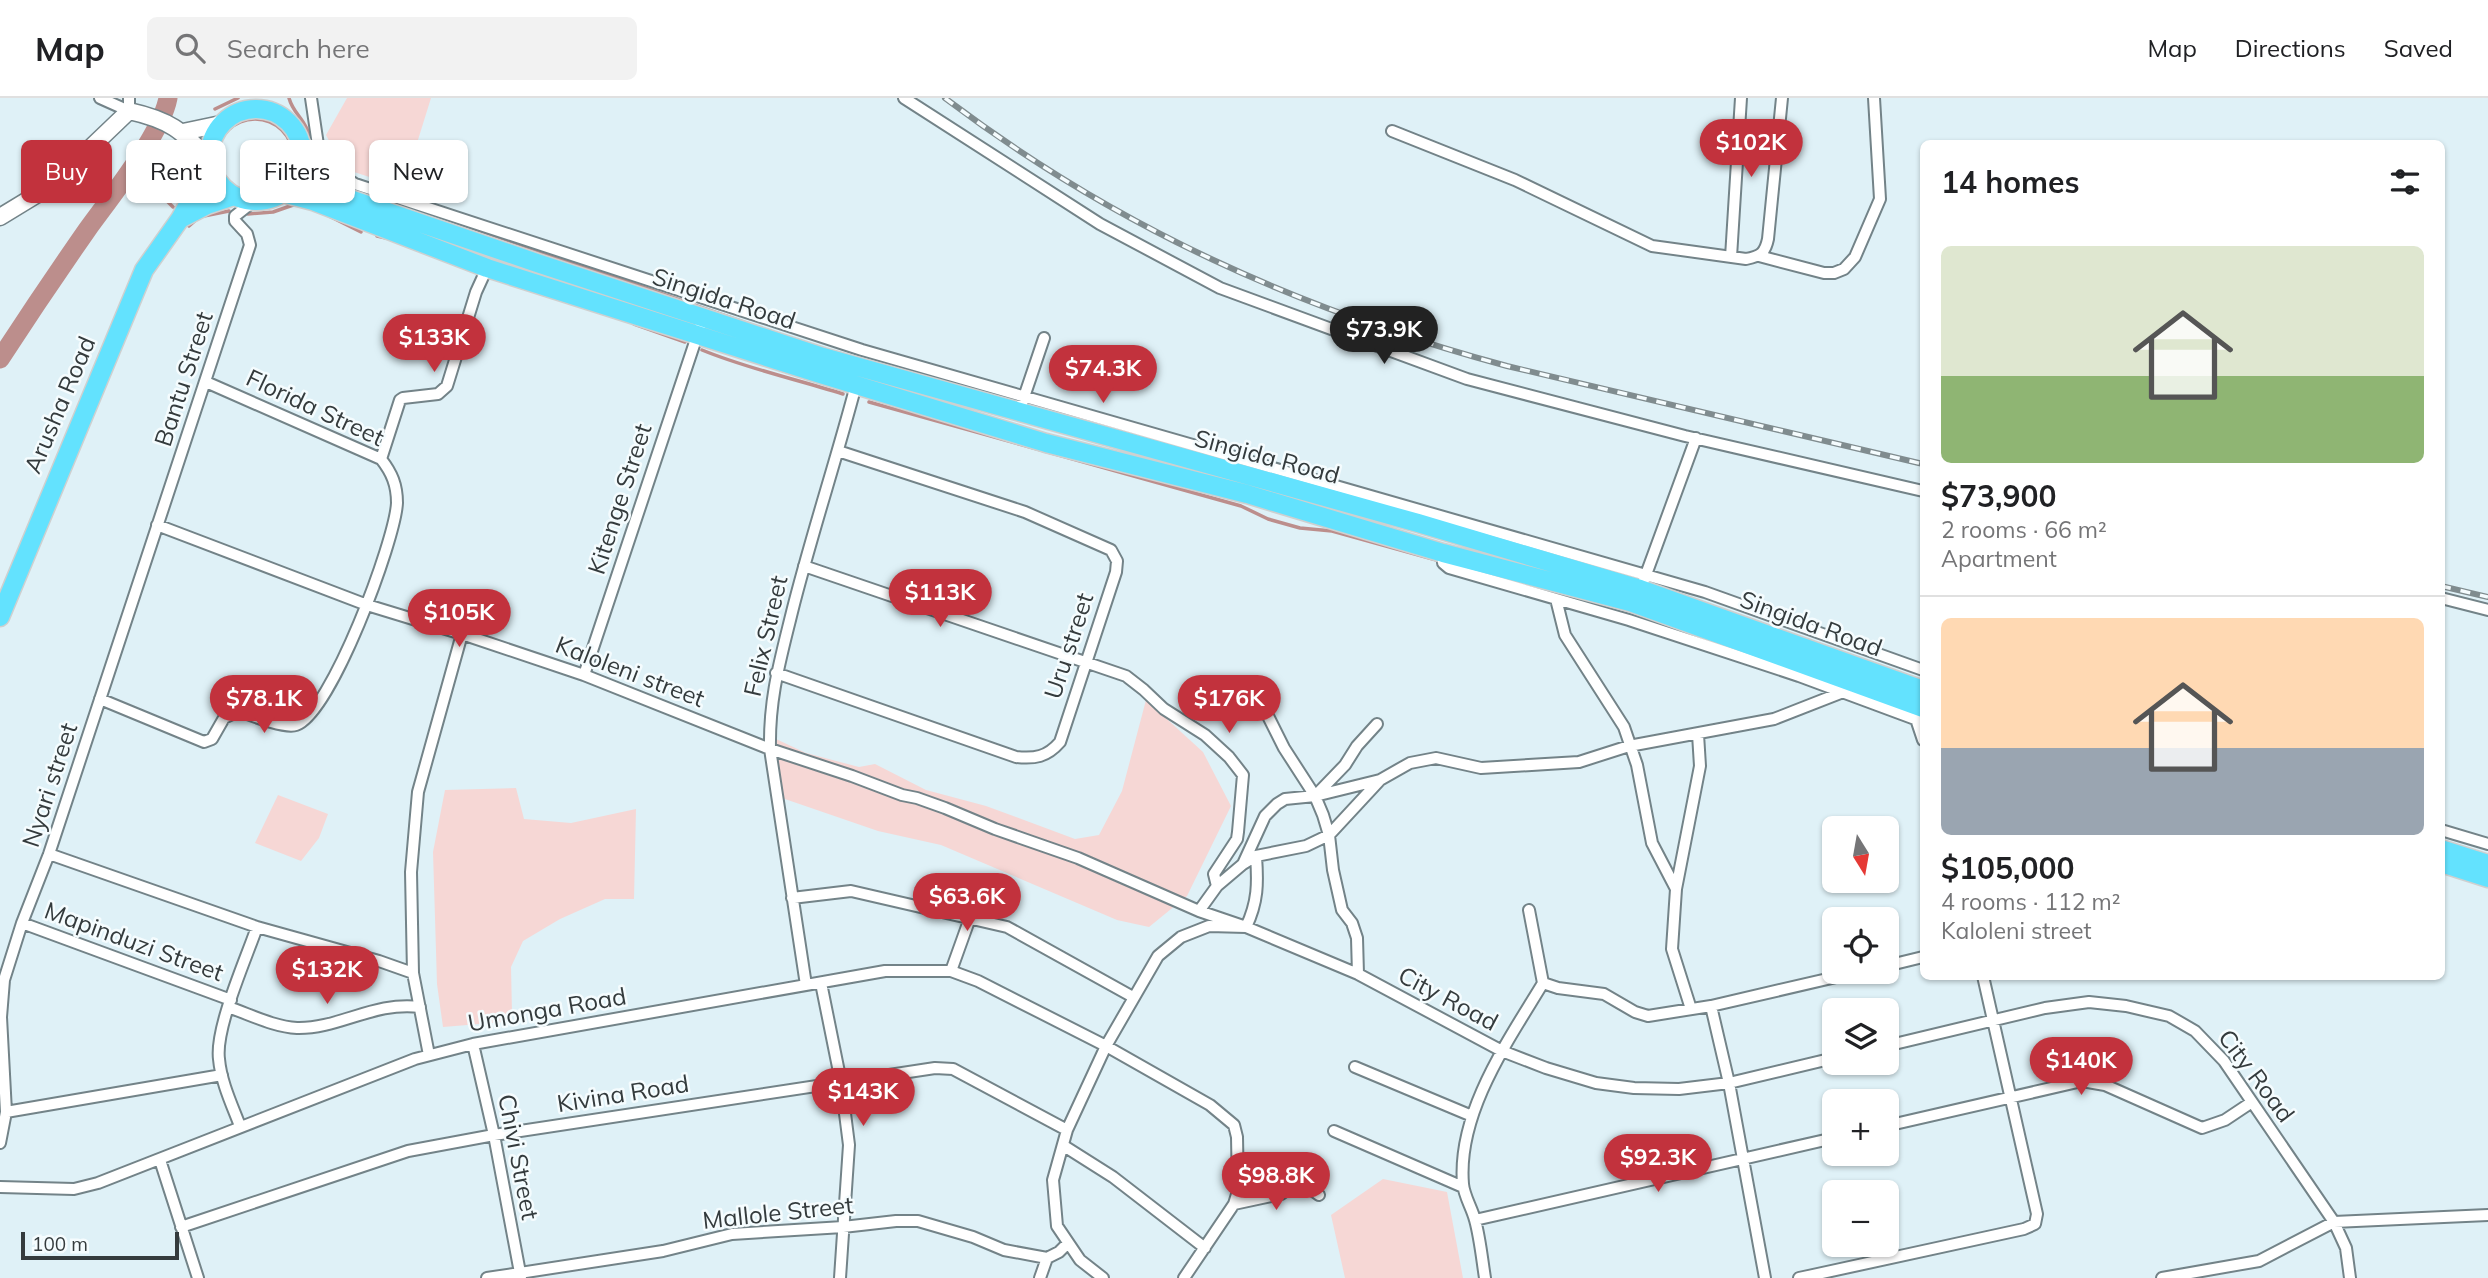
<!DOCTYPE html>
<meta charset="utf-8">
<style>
:root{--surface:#fff;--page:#f2f2f2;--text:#202124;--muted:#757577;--line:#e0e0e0;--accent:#c2323d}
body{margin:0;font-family:Mulish,sans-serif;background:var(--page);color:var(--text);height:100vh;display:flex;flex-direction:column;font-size:26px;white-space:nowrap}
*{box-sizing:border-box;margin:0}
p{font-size:23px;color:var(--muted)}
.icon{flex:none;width:38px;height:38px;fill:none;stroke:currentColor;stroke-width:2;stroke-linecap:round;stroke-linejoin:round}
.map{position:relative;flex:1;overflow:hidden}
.panel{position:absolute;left:1920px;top:42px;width:525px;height:840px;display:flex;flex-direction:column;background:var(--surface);border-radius:10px;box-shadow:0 2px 5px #0004}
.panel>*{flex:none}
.top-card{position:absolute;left:21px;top:42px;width:665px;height:63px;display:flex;gap:14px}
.needle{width:46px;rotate:169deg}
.controls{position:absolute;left:1822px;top:718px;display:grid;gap:14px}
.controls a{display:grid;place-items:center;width:77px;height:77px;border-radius:10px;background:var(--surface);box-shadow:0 2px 5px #0004;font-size:35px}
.scale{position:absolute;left:21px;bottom:18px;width:158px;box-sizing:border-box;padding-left:7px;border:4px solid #343b3d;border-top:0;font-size:19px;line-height:24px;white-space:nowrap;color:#343b3d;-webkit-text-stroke:5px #f5fcfe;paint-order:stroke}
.price{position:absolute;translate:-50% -60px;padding:0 16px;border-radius:24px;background:var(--accent);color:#fff;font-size:23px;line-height:46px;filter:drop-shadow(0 2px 4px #0008)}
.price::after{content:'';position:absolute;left:50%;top:42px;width:21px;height:16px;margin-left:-10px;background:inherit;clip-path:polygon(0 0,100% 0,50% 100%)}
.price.current{background:#222;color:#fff}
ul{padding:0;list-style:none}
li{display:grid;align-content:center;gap:14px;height:371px;padding:0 21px}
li+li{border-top:2px solid var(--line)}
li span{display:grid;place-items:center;height:217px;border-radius:10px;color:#555}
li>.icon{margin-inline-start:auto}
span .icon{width:126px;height:126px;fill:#fffc;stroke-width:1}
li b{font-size:30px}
h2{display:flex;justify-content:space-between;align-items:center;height:84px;padding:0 21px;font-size:30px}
.pill{padding:0 24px;border-radius:10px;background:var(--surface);box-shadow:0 2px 5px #0004;font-size:24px;line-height:63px}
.pill.current{background:var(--accent);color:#fff}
header{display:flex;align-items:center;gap:42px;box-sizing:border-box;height:98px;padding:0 35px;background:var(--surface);border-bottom:2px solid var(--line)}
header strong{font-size:33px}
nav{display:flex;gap:38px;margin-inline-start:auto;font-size:24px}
.search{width:490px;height:63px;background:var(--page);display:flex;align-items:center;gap:18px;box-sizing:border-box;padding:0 24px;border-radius:10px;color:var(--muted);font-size:26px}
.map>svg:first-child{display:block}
.green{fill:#f6d7d5}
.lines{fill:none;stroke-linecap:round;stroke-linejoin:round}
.stream{stroke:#bc8e8c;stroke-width:3.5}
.river{stroke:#bc8e8c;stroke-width:19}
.minor-casing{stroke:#738388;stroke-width:14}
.secondary-casing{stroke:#738388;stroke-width:19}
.trunk-casing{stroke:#ced0d0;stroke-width:21}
.minor{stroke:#fff;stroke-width:10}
.secondary{stroke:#fff;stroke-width:16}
.trunk{stroke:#63e2fe;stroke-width:18}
.rail-casing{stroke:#808c8f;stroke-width:6}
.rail{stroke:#f5fcfe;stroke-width:3.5;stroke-dasharray:10;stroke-linecap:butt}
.labels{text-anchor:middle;stroke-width:5;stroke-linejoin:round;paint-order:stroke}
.street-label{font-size:24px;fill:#343b3d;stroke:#f5fcfe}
</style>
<header>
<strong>Map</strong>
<div class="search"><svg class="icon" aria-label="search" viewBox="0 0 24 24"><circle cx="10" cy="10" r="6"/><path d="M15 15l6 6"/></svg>Search here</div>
<nav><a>Map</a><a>Directions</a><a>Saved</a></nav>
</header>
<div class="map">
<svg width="2488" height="1180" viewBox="0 0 2488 1180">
<rect width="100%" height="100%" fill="#dff1f7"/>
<path class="green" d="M347,0H431L403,90L348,72L336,56L326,37Z
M1146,602L1203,654L1231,708L1187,798L1149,829L1117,822L941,747L878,733L782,700L776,641L806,655L859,669L875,666L926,692L986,708L1075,741L1099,737L1122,693Z
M516,690L524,721L571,725L636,711L634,801H605L560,821L523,843L511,869L512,916L504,924L443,929L437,886L433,754L445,692Z
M278,697L328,716L319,740L301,763L255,745Z
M1383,1081L1447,1094L1463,1180H1345L1331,1117Z"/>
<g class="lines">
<path class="stream" d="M289,0C292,11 298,16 303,24C319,49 317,74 349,88
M215,11L238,0
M217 59a38 38 0 1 1 76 0a38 38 0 1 1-76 0Z
M132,68L173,109
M248,116L273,114L296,106
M204,118L229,113
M329,118L361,134
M455,124L772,234
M189,128L197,121
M377,138L386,140
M634,226L685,244
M702,252C748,271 796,281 843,296
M869,304L1241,408L1268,421L1300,430L1332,433L1440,463"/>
<path class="river" d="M0,261C28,218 57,175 87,132C110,100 161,37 168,0"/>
<g class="minor-casing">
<path id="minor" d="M100,0L129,13V0
M311,0L318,47L336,74L355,86L862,252L1705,494L1923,572
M904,0L1100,126L1220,190L1467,281L1685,338L1923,393
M1392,33L1515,82L1652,148L1746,161C1761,158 1765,155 1768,141L1782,0
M1759,158L1824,175H1834L1844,171L1855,159L1880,101L1874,0
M1731,159L1741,0
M1022,305L1044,240
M381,361L400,302L403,300L438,296L447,288L476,194L487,170
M157,427L367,507L462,536L584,577L770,651L852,678L902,697L917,700L945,710L995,731L1078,760L1199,813L1246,829C1258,804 1258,785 1256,758
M1443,455V465L1449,470L1629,522L1799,578L1923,624
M804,468L1126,578L1144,592L1164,611L1205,637L1229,659L1243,677L1238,734L1237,741L1214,776L1217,788
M1644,482L1696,340
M2441,500L2488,512
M1556,501L1565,537L1624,629L1637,667L1652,745L1676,791L1672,851L1691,911
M776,575L1016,659C1035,661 1047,659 1060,644L1116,474L1117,463L1111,452L1025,414L838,353
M584,577L703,220
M1253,588L1284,650L1315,698L1323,717L1329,737L1333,772L1342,812L1352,825L1357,840L1358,876
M100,601L204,644L212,641L224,620L239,613C250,617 285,631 296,627C331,615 395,443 397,405C397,387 392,375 381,361L206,284
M1915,618L1923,642
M1317,696L1345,667L1357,648L1377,626
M2441,732L2488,746
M49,756L257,829L379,863L413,875
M1243,766L1256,758L1306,748L1329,737L1380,682L1410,665L1436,660L1481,670L1579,664L1629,648L1774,621L1843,594
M1676,791L1700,668L1698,636
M792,800L851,793L1007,829L1133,899
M1199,813L1217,788L1243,766L1265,718L1277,706L1285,701L1315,698L1380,682
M22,825L231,902
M1886,868L1923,859
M951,873L970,820
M821,885L841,984L849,1047L840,1180
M1543,885L1558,890L1604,896L1635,914L1648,918L1711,908L1862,873
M806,887L770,651C769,600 780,563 792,514C811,438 836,363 856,287
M1711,908L1729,985L1765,1180
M228,909C249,916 274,929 297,930C339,931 374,903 420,909
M473,946L494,1037L521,1180
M1886,948L2045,910L2089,904L2126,908L2169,918L2195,933L2224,963L2334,1124L2346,1150L2350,1180
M429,957L413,875L411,774L418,694L462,536
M1355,969L1472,1018
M6,1014L222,977
M240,1028C232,1007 221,984 219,961C215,930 246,861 257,829
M1886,1028L2082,983L2105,987L2202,1030L2225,1022L2252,1004
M1334,1033L1463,1089
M0,1045L6,1014L1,919L4,882L22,825L49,756L250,147L247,136L235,123V118L254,103
M1064,1048L1113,1079L1205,1150
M160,1062L198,1180
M0,1089L74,1091L98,1085L415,961L473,946L885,873H951L978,883L1106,948L1210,1007L1234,1027L1237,1039L1238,1093L1234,1106L1184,1180
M1234,1106L1281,1096L1302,1081L1308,1089L1319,1097
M1475,1122L1834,1040
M181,1129L408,1053L494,1037L935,970L953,971L1067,1032
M487,1180L663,1153L732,1136L843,1129L896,1123H918L973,1139L1004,1152L1047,1160L1059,1154L1067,1146
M1040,1180L1047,1160
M1103,1180L1080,1162L1057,1128L1053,1082L1067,1032L1106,948L1158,858L1181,839L1209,828L1246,829L1358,876L1502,953L1546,970L1596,985L1634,990L1679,991L1729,985L1834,960
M1485,1180C1482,1161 1480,1140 1475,1122C1472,1110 1464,1098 1463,1086C1457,1015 1508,943 1543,885L1529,812
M1799,1180L2024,1131L2035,1126L2037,1116L1983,878
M2162,1180L2259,1163L2334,1124L2488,1117"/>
</g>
<g class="secondary-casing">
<path id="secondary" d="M183,34L221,26
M0,119L41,94L59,80L129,13C170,22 181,32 209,61"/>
</g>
<g class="trunk-casing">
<path id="trunk" d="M210 57a46 46 0 1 1 92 0a46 46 0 1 1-92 0Z
M301,45L308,63L318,79L347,100L537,165L823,259L1418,425L1640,491L1923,592
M283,95L313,103L487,170L820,276L1046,345L1247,396L1443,455L1630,504L1923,610
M180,121L207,107L234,98
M0,519L144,172L180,121L196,92L212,72
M2441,751L2488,766
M2441,765L2488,780"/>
</g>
<use href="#minor" class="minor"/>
<use href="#secondary" class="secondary"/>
<use href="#trunk" class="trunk"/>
<g class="rail-casing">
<path id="rail" d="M945,0C1117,130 1300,212 1507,268L1923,366
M2441,488L2488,499"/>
</g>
<use href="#rail" class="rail"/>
</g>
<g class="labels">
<g class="street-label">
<text transform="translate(724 201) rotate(18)" y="8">Singida Road</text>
<text transform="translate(184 281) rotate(-72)" y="8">Bantu Street</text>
<text transform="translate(60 307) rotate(-67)" y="8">Arusha Road</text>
<text transform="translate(315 310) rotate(25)" y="8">Florida Street</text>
<text transform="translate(1267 359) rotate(15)" y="8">Singida Road</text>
<text transform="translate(620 401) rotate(-72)" y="8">Kitenge Street</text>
<text transform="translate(1811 526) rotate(20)" y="8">Singida Road</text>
<text transform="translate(766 538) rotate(-77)" y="8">Felix Street</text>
<text transform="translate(1069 548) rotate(-72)" y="8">Uru street</text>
<text transform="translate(630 574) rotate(21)" y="8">Kaloleni street</text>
<text transform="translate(50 687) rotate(-72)" y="8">Nyari street</text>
<text transform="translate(134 844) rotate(20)" y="8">Mapinduzi Street</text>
<text transform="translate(1448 901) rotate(28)" y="8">City Road</text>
<text transform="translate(547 912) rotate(-10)" y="8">Umonga Road</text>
<text transform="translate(2256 978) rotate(53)" y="8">City Road</text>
<text transform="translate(623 996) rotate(-9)" y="8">Kivina Road</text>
<text transform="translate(518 1059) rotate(79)" y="8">Chivi Street</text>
<text transform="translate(778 1115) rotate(-6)" y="8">Mallole Street</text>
</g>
</g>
</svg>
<div class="controls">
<a><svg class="needle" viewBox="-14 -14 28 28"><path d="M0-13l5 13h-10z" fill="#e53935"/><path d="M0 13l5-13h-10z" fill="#757577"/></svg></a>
<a><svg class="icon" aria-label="locate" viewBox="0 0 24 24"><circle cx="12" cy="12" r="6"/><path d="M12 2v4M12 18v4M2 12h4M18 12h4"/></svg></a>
<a><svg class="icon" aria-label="layers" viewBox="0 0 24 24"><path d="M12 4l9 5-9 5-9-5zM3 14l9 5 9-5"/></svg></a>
<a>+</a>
<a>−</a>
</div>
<div class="scale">100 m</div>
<b class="price" style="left:1751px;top:81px">$102K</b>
<b class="price current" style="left:1384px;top:268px">$73.9K</b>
<b class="price" style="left:434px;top:276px">$133K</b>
<b class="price" style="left:1103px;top:307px">$74.3K</b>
<b class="price" style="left:940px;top:531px">$113K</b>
<b class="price" style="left:459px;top:551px">$105K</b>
<b class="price" style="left:264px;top:637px">$78.1K</b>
<b class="price" style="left:1229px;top:637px">$176K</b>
<b class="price" style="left:967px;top:835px">$63.6K</b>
<b class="price" style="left:327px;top:908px">$132K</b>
<b class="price" style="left:2081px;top:999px">$140K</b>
<b class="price" style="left:863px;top:1030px">$143K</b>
<b class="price" style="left:1658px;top:1096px">$92.3K</b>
<b class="price" style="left:1276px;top:1114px">$98.8K</b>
<div class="top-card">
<a class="pill current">Buy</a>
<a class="pill">Rent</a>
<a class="pill">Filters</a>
<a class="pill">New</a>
</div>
<section class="panel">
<h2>14 homes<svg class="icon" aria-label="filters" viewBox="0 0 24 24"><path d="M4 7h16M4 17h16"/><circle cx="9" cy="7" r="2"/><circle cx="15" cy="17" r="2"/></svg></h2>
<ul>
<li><span style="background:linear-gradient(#dfe7d0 60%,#8fb573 0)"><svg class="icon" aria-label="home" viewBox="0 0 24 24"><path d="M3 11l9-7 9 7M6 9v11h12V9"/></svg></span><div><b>$73,900</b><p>2 rooms · 66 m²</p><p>Apartment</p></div></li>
<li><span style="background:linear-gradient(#ffd9b3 60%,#9aa5b1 0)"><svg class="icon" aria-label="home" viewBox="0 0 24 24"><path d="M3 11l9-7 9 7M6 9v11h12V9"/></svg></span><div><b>$105,000</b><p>4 rooms · 112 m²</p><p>Kaloleni street</p></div></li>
</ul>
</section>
</div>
